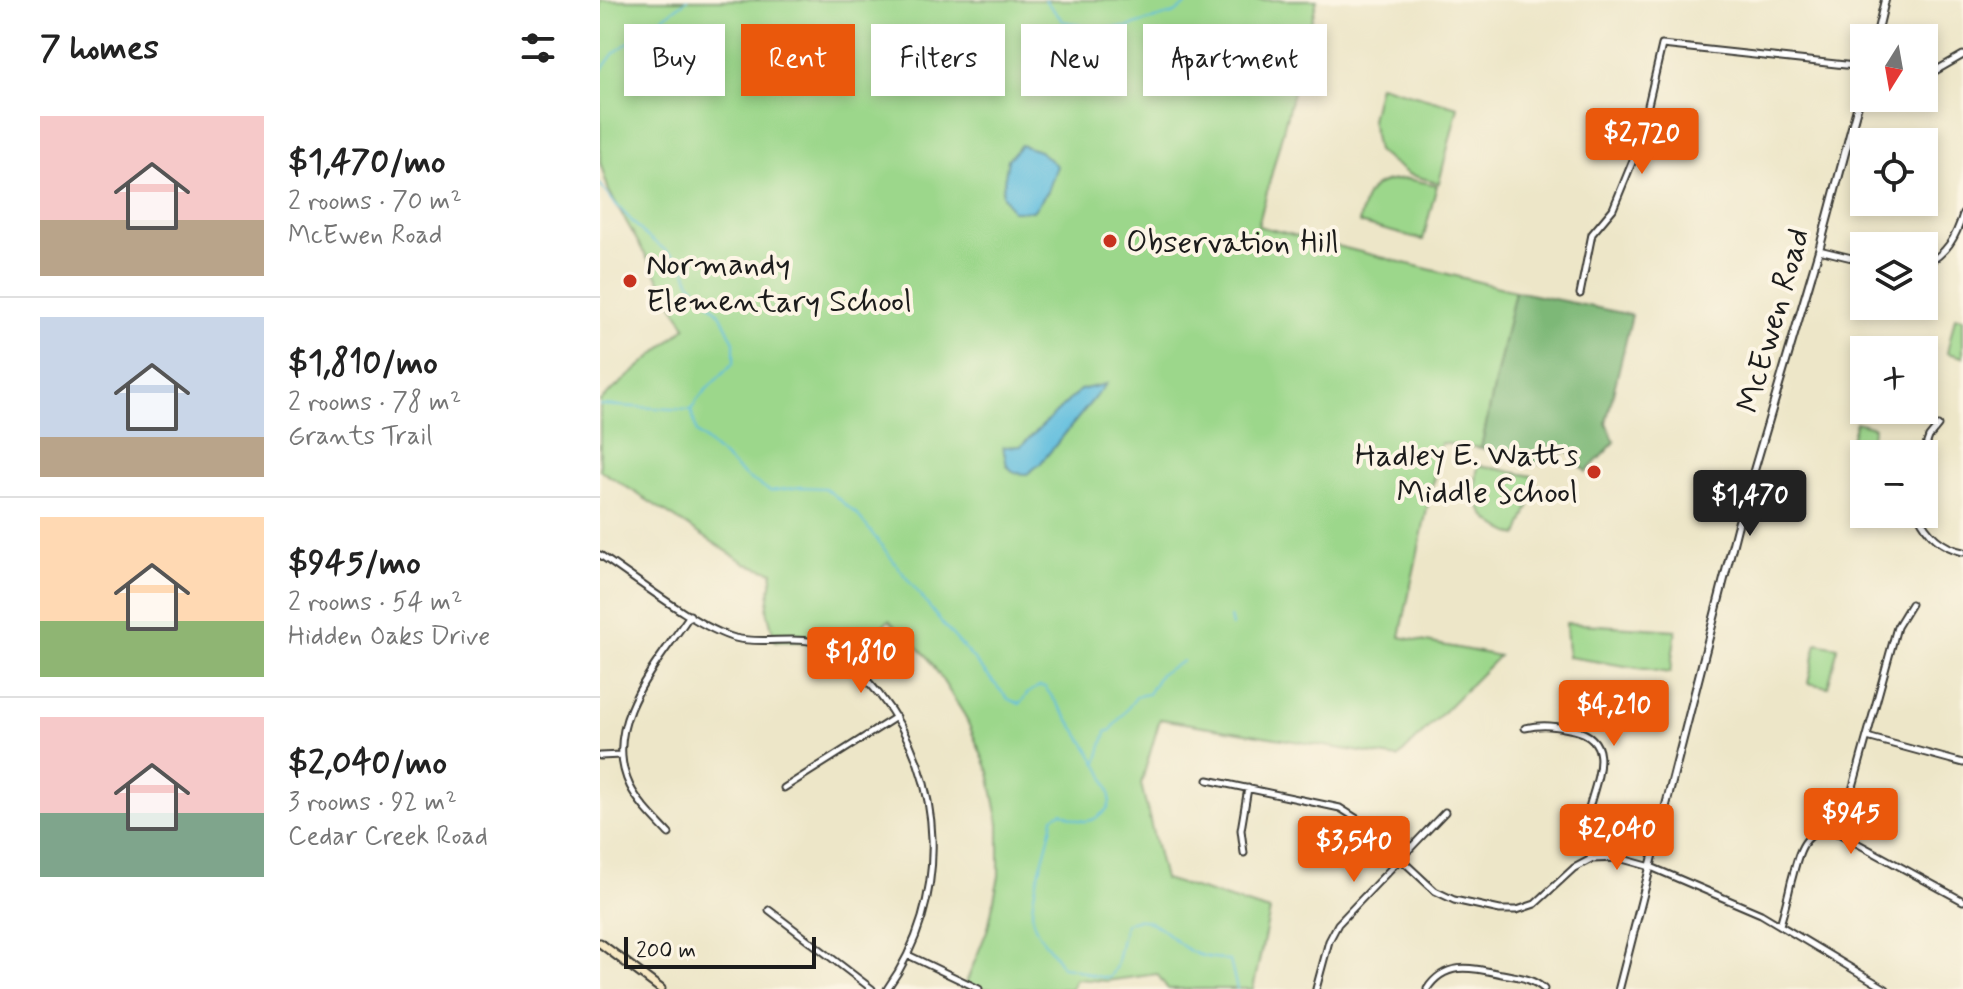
<!DOCTYPE html>
<meta charset="utf-8">
<style>
:root{--surface:#fff;--page:#f6f6f6;--text:#222;--muted:#767676;--line:#e0e0e0;--accent:#ea580c}
body{margin:0;font-family:Mynerve,sans-serif;background:var(--page);color:var(--text);height:100vh;display:flex;flex-direction:column;font-size:30px;white-space:nowrap}
*{box-sizing:border-box;margin:0}
p{font-size:26px;color:var(--muted)}
.icon{flex:none;width:44px;height:44px;fill:none;stroke:currentColor;stroke-width:2;stroke-linecap:round;stroke-linejoin:round}
.map{position:relative;flex:1;overflow:hidden}
.sheet{display:flex;flex-direction:column;background:var(--surface);width:600px}
.sheet>*{flex:none}
.guide{position:absolute;left:24px;top:24px;width:760px;height:72px;display:flex;gap:16px}
.needle{width:52px;rotate:191deg}
.fabs{position:absolute;left:1250px;top:24px;display:grid;gap:16px}
.fabs a{display:grid;place-items:center;width:88px;height:88px;border-radius:0px;background:var(--surface);box-shadow:0 4px 12px #0003;font-size:40px}
.scale{position:absolute;left:24px;bottom:20px;width:192px;box-sizing:border-box;padding-left:8px;border:4px solid #1c1c1c;border-top:0;font-size:22px;line-height:28px;white-space:nowrap;color:#1c1c1c;-webkit-text-stroke:6px #fcf5e5;paint-order:stroke}
.price{position:absolute;translate:-50% -68px;padding:0 18px;border-radius:8px;background:var(--accent);color:#fff;font-size:26px;line-height:52px;filter:drop-shadow(0 2px 4px #0008)}
.price::after{content:'';position:absolute;left:50%;top:48px;width:24px;height:18px;margin-left:-12px;background:inherit;clip-path:polygon(0 0,100% 0,50% 100%)}
.price.current{background:#222;color:#fff}
ul{padding:0;list-style:none}
li{display:flex;align-items:center;gap:24px;height:200px;padding:0 40px}
li+li{border-top:2px solid var(--line)}
li span{display:grid;place-items:center;flex:none;width:224px;height:160px;border-radius:0px;color:#555}
li>.icon{margin-inline-start:auto}
span .icon{width:96px;height:96px;fill:#fffc;stroke-width:1}
li b{font-size:34px}
h2{display:flex;justify-content:space-between;align-items:center;height:96px;padding:0 40px;font-size:34px}
.pill{padding:0 28px;border-radius:0px;background:var(--surface);box-shadow:0 4px 12px #0003;font-size:28px;line-height:72px}
.pill.current{background:var(--accent);color:#fff}
main{display:flex;flex:1;min-height:0}
.map>svg:first-child{display:block}
.green{fill:#9cd78b;stroke:#5c7a54;stroke-width:2}
.forest{fill:#7db877;stroke:#4c6a4a;stroke-width:2}
.water{fill:#60bede;stroke:#3e6d7d;stroke-width:2}
.lines{fill:none;stroke-linecap:round;stroke-linejoin:round}
.stream{stroke:#60bede;stroke-width:2}
.minor-casing{stroke:#3b3a36;stroke-width:9}
.tertiary-casing{stroke:#3b3a36;stroke-width:10}
.secondary-casing{stroke:#3b3a36;stroke-width:11}
.minor{stroke:#fff;stroke-width:5}
.tertiary{stroke:#fff;stroke-width:6}
.secondary{stroke:#f7e8c3;stroke-width:7}
.poi-dot{fill:#c8321e;stroke:#fcf5e5;stroke-width:3}
.labels{text-anchor:middle;stroke-width:8;stroke-linejoin:round;paint-order:stroke}
.poi-label{font-size:32px;fill:#1c1c1c;stroke:#fcf5e5;text-anchor:start}
.street-label{font-size:32px;fill:#1c1c1c;stroke:#fcf5e5}
</style>
<main>
<section class="sheet">
<h2>7 homes<svg class="icon" aria-label="filters" viewBox="0 0 24 24"><path d="M4 7h16M4 17h16"/><circle cx="9" cy="7" r="2"/><circle cx="15" cy="17" r="2"/></svg></h2>
<ul>
<li><span style="background:linear-gradient(#f6c9c9 65%,#b9a48a 0)"><svg class="icon" aria-label="home" viewBox="0 0 24 24"><path d="M3 11l9-7 9 7M6 9v11h12V9"/></svg></span><div><b>$1,470/mo</b><p>2 rooms · 70 m²</p><p>McEwen Road</p></div></li>
<li><span style="background:linear-gradient(#c9d6e8 75%,#b9a48a 0)"><svg class="icon" aria-label="home" viewBox="0 0 24 24"><path d="M3 11l9-7 9 7M6 9v11h12V9"/></svg></span><div><b>$1,810/mo</b><p>2 rooms · 78 m²</p><p>Grants Trail</p></div></li>
<li><span style="background:linear-gradient(#ffd9b3 65%,#8fb573 0)"><svg class="icon" aria-label="home" viewBox="0 0 24 24"><path d="M3 11l9-7 9 7M6 9v11h12V9"/></svg></span><div><b>$945/mo</b><p>2 rooms · 54 m²</p><p>Hidden Oaks Drive</p></div></li>
<li><span style="background:linear-gradient(#f6c9c9 60%,#7fa58c 0)"><svg class="icon" aria-label="home" viewBox="0 0 24 24"><path d="M3 11l9-7 9 7M6 9v11h12V9"/></svg></span><div><b>$2,040/mo</b><p>3 rooms · 92 m²</p><p>Cedar Creek Road</p></div></li>
</ul>
</section>
<div class="map">
<svg width="1363" height="989" viewBox="0 0 1363 989">
<rect width="100%" height="100%" fill="#fcf5e5"/>
<filter id="ink" filterUnits="userSpaceOnUse"><feTurbulence type="fractalNoise" baseFrequency=".0125" numOctaves="2"/><feDisplacementMap in="SourceGraphic" scale="16" xChannelSelector="R" yChannelSelector="G"/><feConvolveMatrix kernelMatrix="1 2 1 2 8 2 1 2 1" color-interpolation-filters="sRGB"/></filter>
<filter id="wash" filterUnits="userSpaceOnUse"><feTurbulence type="fractalNoise" baseFrequency=".006" numOctaves="4" result="noise"/><feDisplacementMap in="SourceGraphic" scale="32" xChannelSelector="R" yChannelSelector="G"/><feGaussianBlur stdDeviation="1.8" result="paint"/><feColorMatrix in="noise" values="0 0 0 0 0 0 0 0 0 0 0 0 0 0 0 0 0 1.4 0 .05"/><feComposite in="paint" operator="in"/></filter>
<g filter="url(#wash)">
<rect width="100%" height="100%" fill="#ede6c8"/>
<path class="green" d="M0,0H717L658,226L915,291L881,448L841,443L800,637L899,656L798,758L560,719L541,784L564,879L670,911L653,989H568L557,974L506,981L476,979L471,989H379L366,983L388,928L399,876V824L389,772L365,716L327,656L289,620L247,659L221,643L175,641L167,610L173,572L147,564L0,470V401L86,327L9,191L0,162Z
M779,85L858,107L839,183L808,174L777,151L771,119Z
M807,179L837,185L823,240L759,223C766,189 771,181 807,179Z
M1355,317L1363,318V357L1347,353Z
M1256,422L1274,427L1267,454H1264V462L1246,457Z
M878,465L932,476L937,485L918,536C881,523 871,504 878,465Z
M966,623L1076,630L1070,673L968,657Z
M1217,643L1238,647L1228,687L1208,683Z"/>
<path class="forest" d="M915,291L1032,315L1006,423L1015,442L986,472L968,450L941,464L881,448Z"/>
<path class="water" d="M421,145L439,151L457,166L448,191L433,211H412L402,194L408,159Z
M506,384L440,464L427,474L415,473L407,466L403,447L421,446L480,390Z"/>
<g class="lines">
<path class="stream" d="M445,0L463,21L495,28L528,27L575,13L593,0
M0,72L14,53L87,0
M0,184L13,201L46,236L83,263L90,282L121,315L134,342V362C119,379 102,390 91,410L97,433L145,476L170,491L201,487L225,488L257,514L341,622L408,699L420,704L427,694L439,686L445,687C461,710 511,773 510,799C510,808 504,813 496,818C485,825 473,819 462,812L453,817C451,844 425,902 434,924C440,941 454,951 462,967C481,968 493,979 510,977L516,966L525,924C552,908 571,942 592,952C603,958 619,958 630,961L637,989
M0,405L90,410
M630,617L632,626
M497,763L506,732L511,730L537,696L548,694L560,674L583,661"/>
</g>
</g>
<g filter="url(#ink)">
<g class="lines">
<g class="minor-casing">
<path id="minor" d="M1324,74L1335,71L1363,55
M1219,250L1264,261
M1324,265C1347,254 1356,237 1363,214
M980,294L992,234L1013,209L1038,148L1062,45L1264,67
M1323,454L1329,437L1338,426
M1318,514C1327,534 1341,547 1363,552
M0,555C35,578 96,627 135,638C166,646 201,632 231,648C250,658 265,678 279,694C347,779 350,901 287,989
M925,728C943,724 956,726 974,730C1019,740 993,786 987,816C983,830 986,845 991,859
M1267,737L1363,763
M0,756L21,755
M608,780L740,808L759,820L835,891L854,900L900,910H917L935,904L974,868L991,859L1019,858L1051,867L1161,914L1286,989
M184,788L296,717
M69,834C55,819 39,804 30,786C0,724 58,663 90,615
M1240,834L1297,627L1311,604
M644,853L641,830L648,788
M169,910L272,989
M1180,925C1184,911 1188,896 1191,882C1199,854 1202,823 1240,834L1363,901
M308,955L379,989
M716,989L729,941L738,924L845,812
M827,989C846,960 873,968 902,974C918,977 932,978 944,989"/>
</g>
<g class="tertiary-casing">
<path id="tertiary" d="M1276,38L1285,0
M1019,989L1137,528L1219,250L1264,82"/>
</g>
<g class="secondary-casing">
<path id="secondary" d="M0,943L61,989"/>
</g>
<use href="#minor" class="minor"/>
<use href="#tertiary" class="tertiary"/>
<use href="#secondary" class="secondary"/>
</g>
</g>
<g class="poi-dot">
<circle cx="510" cy="241" r="8"/>
<circle cx="30" cy="281" r="8"/>
<circle cx="994" cy="472" r="8"/>
</g>
<g class="labels">
<g class="poi-label">
<text x="526" y="252">Observation Hill</text>
<text x="46" y="274">Normandy<tspan x="46" dy="37">Elementary School</tspan></text>
<text x="978" y="465" text-anchor="end">Hadley E. Watts<tspan x="978" dy="37">Middle School</tspan></text>
</g>
<g class="street-label">
<text transform="translate(1172 320) rotate(-74)" y="11">McEwen Road</text>
</g>
</g>
</svg>
<div class="fabs">
<a><svg class="needle" viewBox="-14 -14 28 28"><path d="M0-13l5 13h-10z" fill="#e53935"/><path d="M0 13l5-13h-10z" fill="#767676"/></svg></a>
<a><svg class="icon" aria-label="locate" viewBox="0 0 24 24"><circle cx="12" cy="12" r="6"/><path d="M12 2v4M12 18v4M2 12h4M18 12h4"/></svg></a>
<a><svg class="icon" aria-label="layers" viewBox="0 0 24 24"><path d="M12 4l9 5-9 5-9-5zM3 14l9 5 9-5"/></svg></a>
<a>+</a>
<a>−</a>
</div>
<div class="scale">200 m</div>
<b class="price" style="left:1042px;top:176px">$2,720</b>
<b class="price current" style="left:1150px;top:538px">$1,470</b>
<b class="price" style="left:261px;top:695px">$1,810</b>
<b class="price" style="left:1014px;top:748px">$4,210</b>
<b class="price" style="left:1251px;top:856px">$945</b>
<b class="price" style="left:1017px;top:872px">$2,040</b>
<b class="price" style="left:754px;top:884px">$3,540</b>
<div class="guide">
<a class="pill">Buy</a>
<a class="pill current">Rent</a>
<a class="pill">Filters</a>
<a class="pill">New</a>
<a class="pill">Apartment</a>
</div>
</div>
</main>
